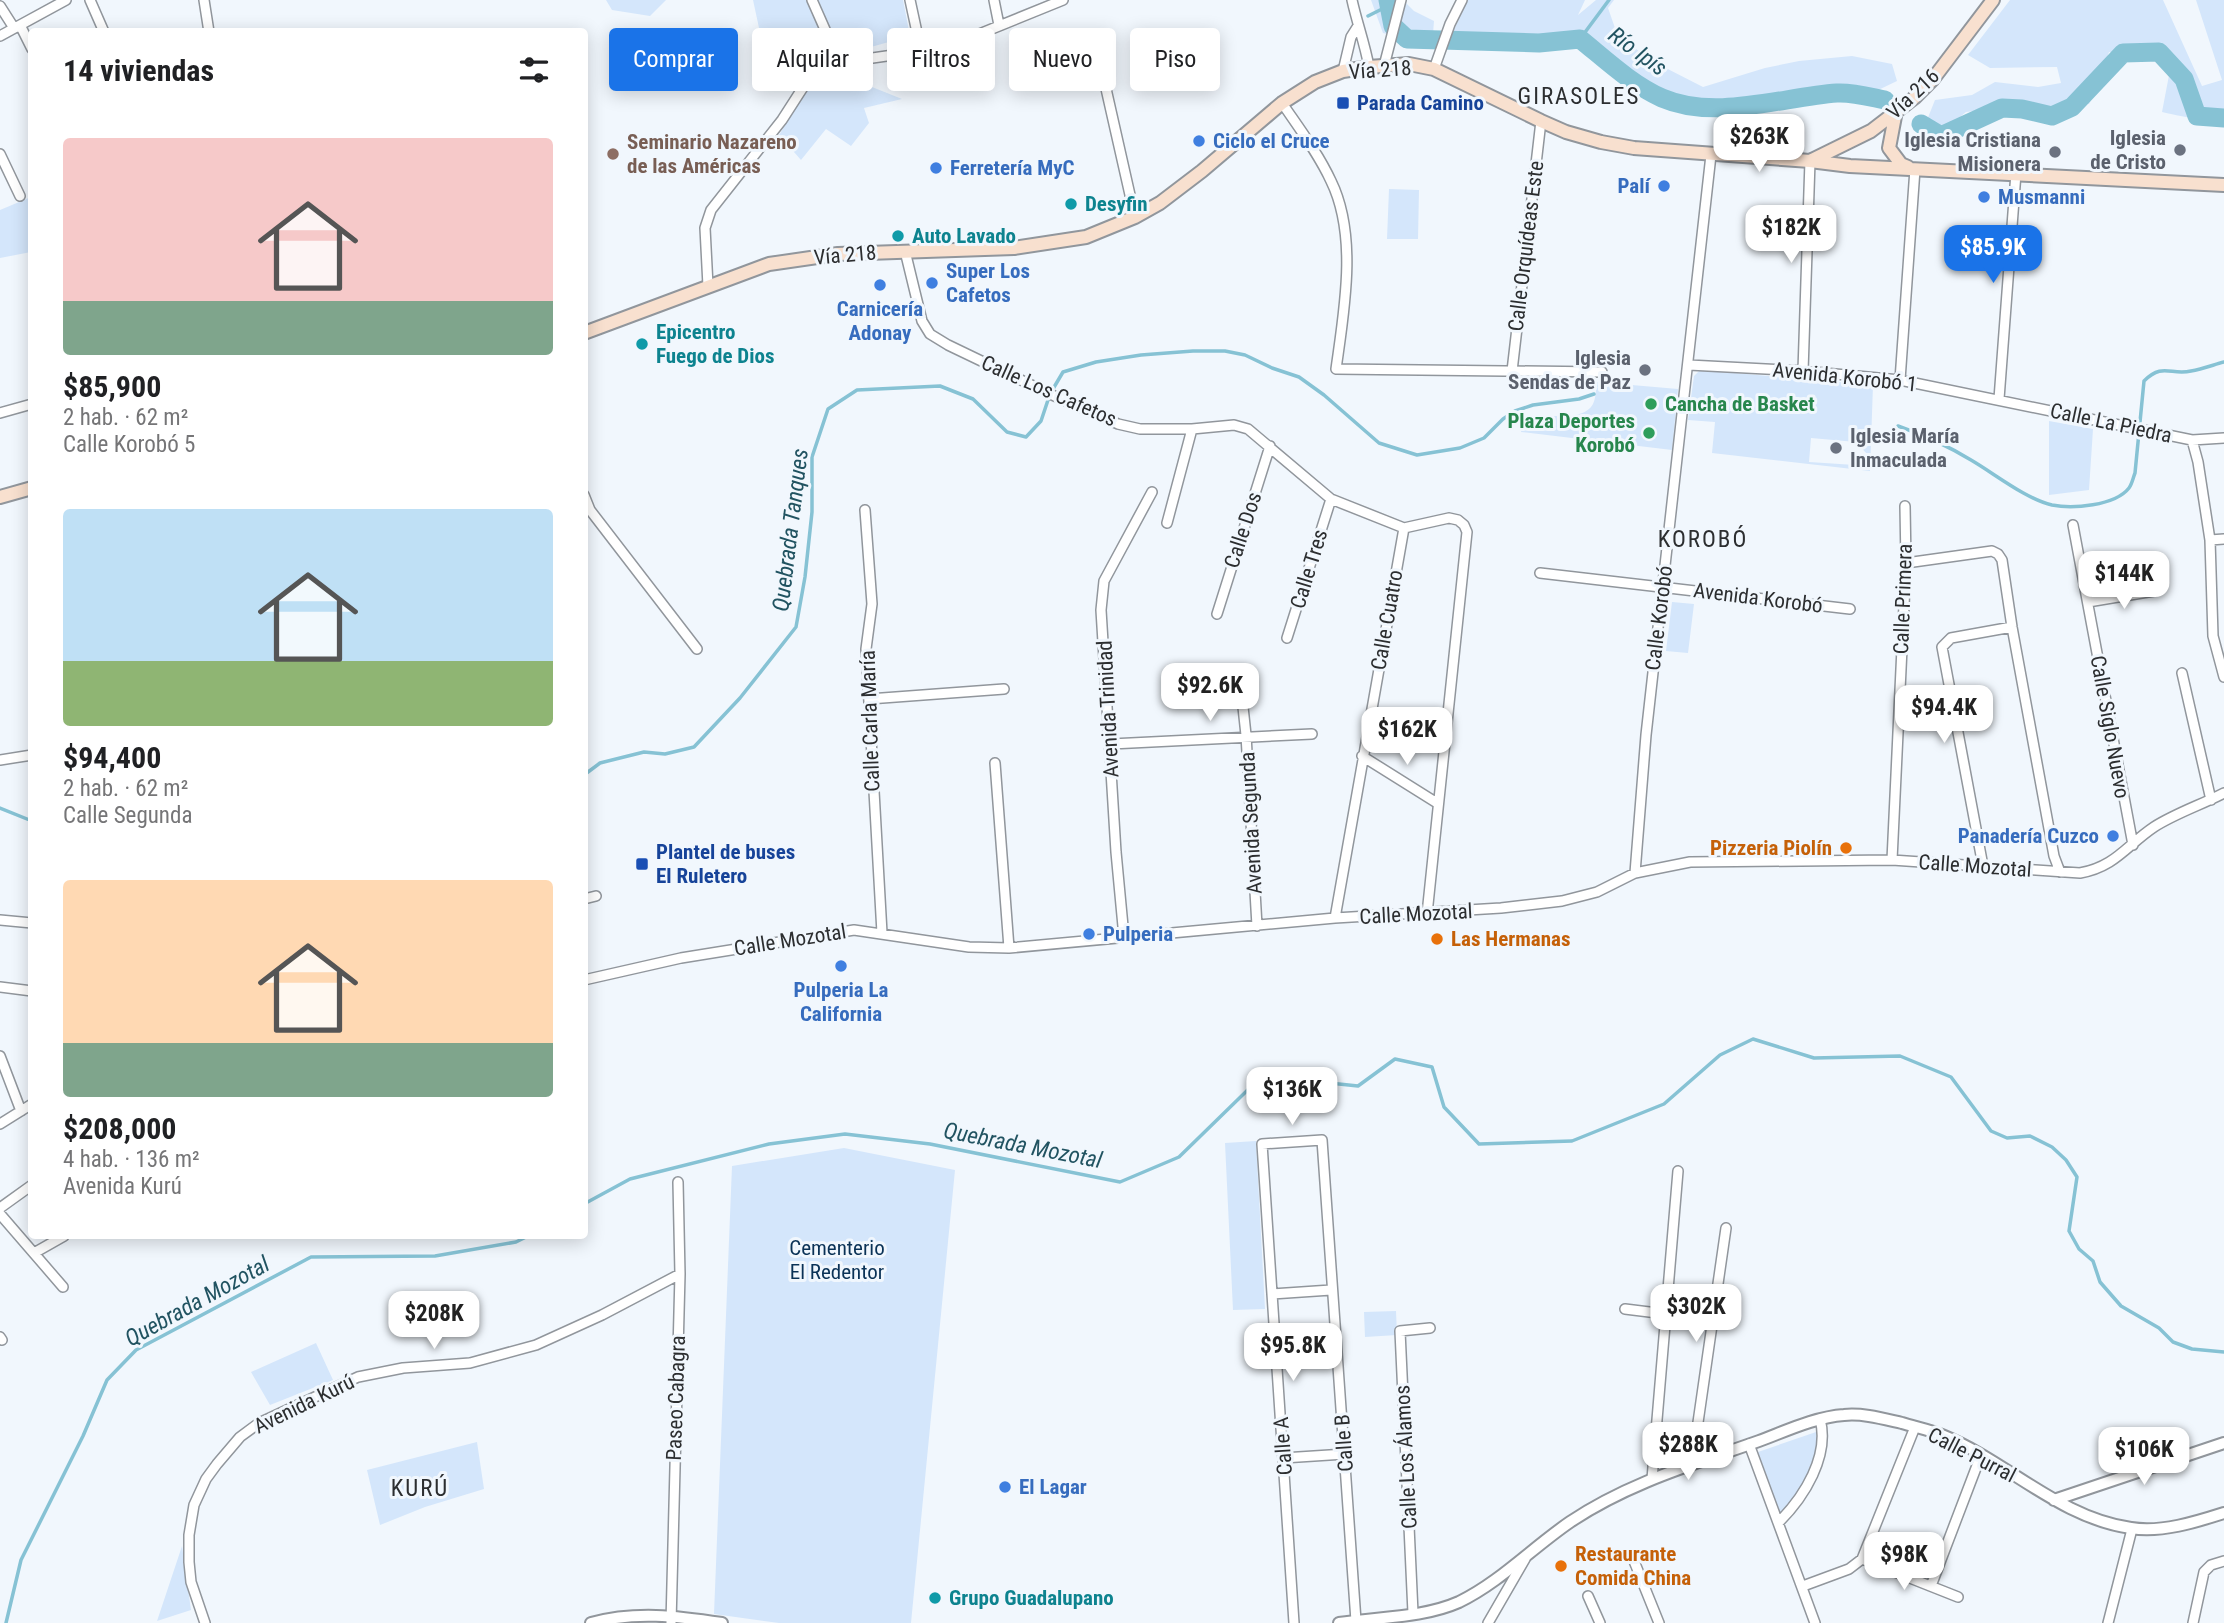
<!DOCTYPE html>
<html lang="es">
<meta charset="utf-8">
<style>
:root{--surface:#fff;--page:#f2f2f2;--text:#202124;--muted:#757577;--accent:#1a73e8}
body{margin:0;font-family:"Roboto Condensed",sans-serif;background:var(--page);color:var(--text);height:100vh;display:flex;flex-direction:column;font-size:26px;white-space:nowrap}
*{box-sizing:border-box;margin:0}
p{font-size:23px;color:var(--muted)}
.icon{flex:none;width:38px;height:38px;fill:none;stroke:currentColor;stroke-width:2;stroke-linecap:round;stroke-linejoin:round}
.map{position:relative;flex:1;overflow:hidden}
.sheet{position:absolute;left:28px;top:28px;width:560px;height:1211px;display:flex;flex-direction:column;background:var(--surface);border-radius:7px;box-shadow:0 4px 18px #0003}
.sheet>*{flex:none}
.top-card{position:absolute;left:609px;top:28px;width:665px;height:63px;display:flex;gap:14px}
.price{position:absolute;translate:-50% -60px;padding:0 16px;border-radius:14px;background:#fff;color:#222;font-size:23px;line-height:46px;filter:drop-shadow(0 2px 4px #0008)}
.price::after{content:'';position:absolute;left:50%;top:42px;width:21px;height:16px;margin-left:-10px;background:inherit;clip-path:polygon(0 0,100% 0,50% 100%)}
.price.current{background:var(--accent);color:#fff}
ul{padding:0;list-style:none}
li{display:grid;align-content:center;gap:14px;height:371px;padding:0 35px}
li span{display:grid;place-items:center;height:217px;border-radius:7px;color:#555}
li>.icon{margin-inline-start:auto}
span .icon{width:126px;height:126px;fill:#fffc;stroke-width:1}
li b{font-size:30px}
h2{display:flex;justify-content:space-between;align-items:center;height:84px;padding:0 35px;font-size:30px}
.chip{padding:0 24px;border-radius:7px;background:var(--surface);box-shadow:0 4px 18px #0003;font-size:24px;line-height:63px}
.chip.current{background:var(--accent);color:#fff}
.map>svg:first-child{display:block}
.green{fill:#d4e6fb;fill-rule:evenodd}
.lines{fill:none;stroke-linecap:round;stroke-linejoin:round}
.stream{stroke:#86c2d4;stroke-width:3.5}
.river{stroke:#86c2d4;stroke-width:19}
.minor-casing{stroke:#91969c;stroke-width:12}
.tertiary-casing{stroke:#91969c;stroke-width:14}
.secondary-casing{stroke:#91969c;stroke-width:16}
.minor{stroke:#fff;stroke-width:9}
.tertiary{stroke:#fff;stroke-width:10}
.secondary{stroke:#f8e0cf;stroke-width:12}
.transit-dot{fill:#1a4fb4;stroke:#f1f7fd;stroke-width:2.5}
.shop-dot{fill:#3f7fe0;stroke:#f1f7fd;stroke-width:2.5}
.worship-dot{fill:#6b7280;stroke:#f1f7fd;stroke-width:2.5}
.education-dot{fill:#8d6e63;stroke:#f1f7fd;stroke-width:2.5}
.culture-dot{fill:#0f9aa8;stroke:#f1f7fd;stroke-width:2.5}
.leisure-dot{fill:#2e9e5b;stroke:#f1f7fd;stroke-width:2.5}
.food-dot{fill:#e8710a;stroke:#f1f7fd;stroke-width:2.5}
.labels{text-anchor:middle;stroke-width:6;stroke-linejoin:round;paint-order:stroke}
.street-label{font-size:21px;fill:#2c2e30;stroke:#f1f7fd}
.transit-label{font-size:21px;font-weight:bold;fill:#164399;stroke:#f1f7fd;text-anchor:start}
.worship-label{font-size:21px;font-weight:bold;fill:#5b616d;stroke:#f1f7fd;text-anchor:end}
.shop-label{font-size:21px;font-weight:bold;fill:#366cbe;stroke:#f1f7fd;text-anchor:start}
.education-label{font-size:21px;font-weight:bold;fill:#785e54;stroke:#f1f7fd;text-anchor:start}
.culture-label{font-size:21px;font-weight:bold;fill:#0d838f;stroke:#f1f7fd;text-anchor:start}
.leisure-label{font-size:21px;font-weight:bold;fill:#27864d;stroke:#f1f7fd;text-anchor:start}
.food-label{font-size:21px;font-weight:bold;fill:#c56008;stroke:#f1f7fd;text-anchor:start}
.park-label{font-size:21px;fill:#0a3256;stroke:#f1f7fd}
.water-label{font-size:23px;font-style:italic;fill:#215361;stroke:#f1f7fd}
.neighbourhood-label{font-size:23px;letter-spacing:2px;fill:#2c2e30;stroke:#f1f7fd}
</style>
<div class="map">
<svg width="2224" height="1623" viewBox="0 0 2224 1623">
<rect width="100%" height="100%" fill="#f1f7fd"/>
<path class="green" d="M606,0H666L650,16L612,10Z
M753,0H903L910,36L832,58L834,74L860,70L862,83L902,99L864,108L869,123L851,146L826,129L801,160L779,135L817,75L767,65Z
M1371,0H1403L1414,11L1434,21L1432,46L1383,33Z
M1468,0H1585L1578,15L1596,0H1614L1608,8L1622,48L1636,49L1656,63L1703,87L1765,68L1799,61L1852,56L1892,64L1897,81L1874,92L1851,87L1815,86L1782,102L1702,108L1663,98L1631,81L1608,57L1575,43L1548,47L1479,44L1449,47L1454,37L1451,36Z
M2010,0H2163L2202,86L2222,80L2196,0H2224V110C2198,122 2190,118 2162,112L2170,70L2147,56L2109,52L2098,86L2089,104L2022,109L2002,108L1966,112L1943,131L1927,120L1935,100L1972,95L1995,82L2038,87L2061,83L2057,67L1990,68L1968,55Z
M1389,189L1419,190L1418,239H1387Z
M31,197V252L0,258V210Z
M1700,370L1873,385L1870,471L1712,453L1715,422L1688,420L1694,376ZM1811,438L1856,442L1867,454L1855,465L1809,462Z
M1597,382L1678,389L1672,450L1521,432L1524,419C1543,411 1582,424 1593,404C1596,398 1596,389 1597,382Z
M2049,421L2093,429L2089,490L2049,495Z
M1672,602L1694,604L1688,653L1666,651Z
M1256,1141L1265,1309L1233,1310L1225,1143Z
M844,1148L955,1170L911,1623H779L714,1614L732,1166Z
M1396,1311L1397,1335L1365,1337L1364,1312Z
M316,1343L333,1380L270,1405L251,1372Z
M1816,1432L1818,1445L1805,1481L1794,1504L1780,1513L1758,1452Z
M477,1442L484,1489L425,1507L380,1525L367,1470Z
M182,1546L191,1610L157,1621Z"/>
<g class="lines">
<path class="stream" d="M1368,16L1388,6
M1580,39L1609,0
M1898,426C1924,435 1948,446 1971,460C1995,474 2026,499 2052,505C2072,509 2115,506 2129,488C2132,484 2133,478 2135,473L2144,381C2163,362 2171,376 2191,371C2202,369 2213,365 2224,362
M584,775L600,763L644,752L665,754L694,747L740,698L796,627L805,577L812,512V457L828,409L857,390L940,386L973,399L1007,432L1026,437L1041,421L1050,394L1063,372L1096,362L1141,355L1193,351H1225L1245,355L1272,368L1299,377L1324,395L1379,443L1417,455L1460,448L1484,438L1503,419L1515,411L1533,405L1579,399L1594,394
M0,808L32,821
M584,1204L630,1179L769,1144L845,1134L930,1144L1120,1182L1179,1157L1262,1076L1358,1086L1395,1059L1432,1067L1444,1107L1479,1144L1572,1141L1664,1104L1720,1055L1753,1039L1814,1058L1900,1056L1951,1077L1991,1131L2007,1138L2030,1136L2052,1147L2066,1160L2077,1177L2069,1231L2079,1249L2093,1261L2100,1282L2121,1306L2159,1328L2173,1342L2192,1349L2224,1352
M6,1623L21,1560L83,1436L107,1380L136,1350L311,1257L435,1256L516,1242L528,1236"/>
<path class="river" d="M1388,0L1393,26L1407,39L1539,43L1580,39C1606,60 1631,84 1662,98C1715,121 1782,97 1837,93C1852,92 1870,97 1885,100
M1921,124L1941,136L2002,108L2022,109L2052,116L2072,107L2123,53L2159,52L2184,79L2197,116L2224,118"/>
<g class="minor-casing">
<path id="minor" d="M90,0L104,32
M204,0L209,32
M910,0L921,51
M994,0L999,25
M1352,0C1357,23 1365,44 1369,67
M0,6L14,28
M20,25L32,49
M0,36L66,0
M1095,40L1135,217
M817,66L921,51L967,39L1063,0
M1384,66L1401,0
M1434,69L1450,24L1462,0
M1343,71L1351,37L1358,26
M1282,103C1299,128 1318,153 1331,181C1358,236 1344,311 1336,369L1602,372
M0,154L20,196
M905,251L922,321L930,334L948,345L1050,394L1118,424L1140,429H1192L1234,425L1248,429L1331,499L1404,528L1449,518L1458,520L1464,525L1467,532L1427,914
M708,286L705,228L711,210L782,120L829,47L827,34L812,0
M1689,365L1803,371L1900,380L2192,440L2224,438
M1512,371L1541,121
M1803,371L1810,161
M1900,380L1915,169
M1999,399L2016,173
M0,413L32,404
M2192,440L2198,462L2210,540L2213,636L2224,677
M584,495L590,510L697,649
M865,510L872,604L866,649L882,933
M1167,523L1192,429
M2073,525L2133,845
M2210,540L2224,539
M1906,563L1992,551L1998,554L2002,560L2012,627L2054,856L2060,872
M1540,573L1850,609
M2088,602L2154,591
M1217,614L1270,446
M1287,638L1331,499
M2182,673L2211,800
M1240,679L1246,735L1257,926
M869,699L1004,689
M1111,744L1312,734
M1362,756L1437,803
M0,760L32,755
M995,763L1009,948
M1892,860L1906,563L1905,506
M1983,866L1942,647L1951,638L2012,627
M1635,873L1646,735L1711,155
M584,899L596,896
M1335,918L1404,528
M0,920L32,923
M1124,937L1116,852L1101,610L1104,581L1152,492
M584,980L681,958L854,930L969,947L1009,948L1335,918L1501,908L1562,901L1597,892L1635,873L1690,862L1892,860L2080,873C2115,867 2127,845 2154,827C2176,813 2201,805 2224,793
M0,987L32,991
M0,1056L21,1111
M0,1124L32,1104
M0,1208L32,1185
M0,1214L63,1287
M34,1253L64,1236
M1272,1294L1331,1290
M1625,1309L1706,1319
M0,1337L2,1340
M1749,1444L1815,1623
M1283,1458L1345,1454
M1692,1464L1726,1228
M1652,1479L1678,1171
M1779,1522C1804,1497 1830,1456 1820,1419
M1862,1559L1958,1597
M1634,1561L1659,1623
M1803,1586L1849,1569L1862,1559L1915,1427
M1931,1586L1981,1455
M1588,1596L1600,1623
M1413,1613L1400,1331L1430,1328
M205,1623L191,1582L189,1562V1535L194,1505L206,1479L217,1464L240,1437L259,1423L358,1377L403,1368L470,1363L536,1345L602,1315L680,1274
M671,1623L680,1274L678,1182
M1294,1623L1262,1144L1322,1140L1356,1621
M1488,1623L1525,1559
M2108,1623L2132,1529
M2193,1623L2204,1572L2211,1565L2224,1561"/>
</g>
<g class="tertiary-casing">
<path id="tertiary" d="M2054,1500L2224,1443
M591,1623C635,1611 677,1616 722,1623
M1339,1623C1378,1617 1423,1618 1459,1602C1500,1582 1532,1548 1570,1522C1628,1483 1694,1464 1759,1441C1786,1431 1815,1417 1844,1415C1863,1413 1884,1419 1902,1423C1915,1427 1930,1430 1942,1435C2007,1461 2059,1518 2131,1528C2161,1533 2196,1522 2224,1513"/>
</g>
<g class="secondary-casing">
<path id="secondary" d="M1896,111L1889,148L1901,164L1908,167
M1810,161L1871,131L1914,98L1933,79L1993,0
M584,333L769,264L838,254L1014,248L1086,237L1135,217L1160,203L1202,171L1282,103L1315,82L1343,71L1369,67L1409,64L1434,69L1541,121L1566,132L1601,142L1634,148L1810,161L1850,166L2224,185
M0,497L32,488"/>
</g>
<use href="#minor" class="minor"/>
<use href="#tertiary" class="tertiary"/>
<use href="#secondary" class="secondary"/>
</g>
<g class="transit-dot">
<rect x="1336" y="96" width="14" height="14" rx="3.5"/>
<rect x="635" y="857" width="14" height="14" rx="3.5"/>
</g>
<g class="shop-dot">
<circle cx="1199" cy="141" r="7"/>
<circle cx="936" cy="168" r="7"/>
<circle cx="1664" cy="186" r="7"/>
<circle cx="1984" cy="197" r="7"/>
<circle cx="932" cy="283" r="7"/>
<circle cx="880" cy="285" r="7"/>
<circle cx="2113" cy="836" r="7"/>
<circle cx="1089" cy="934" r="7"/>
<circle cx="841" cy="966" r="7"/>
<circle cx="1005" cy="1487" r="7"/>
</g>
<g class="worship-dot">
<circle cx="2180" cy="150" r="7"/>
<circle cx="2055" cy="152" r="7"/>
<circle cx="1645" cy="370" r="7"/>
<circle cx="1836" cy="448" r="7"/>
</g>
<circle class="education-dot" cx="613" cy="154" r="7"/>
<g class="culture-dot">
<circle cx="1071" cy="204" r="7"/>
<circle cx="898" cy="236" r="7"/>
<circle cx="642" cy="344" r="7"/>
<circle cx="935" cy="1598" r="7"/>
</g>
<g class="leisure-dot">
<circle cx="1651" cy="404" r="7"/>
<circle cx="1649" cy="433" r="7"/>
</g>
<g class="food-dot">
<circle cx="1846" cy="848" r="7"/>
<circle cx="1437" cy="939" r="7"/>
<circle cx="1561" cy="1566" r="7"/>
</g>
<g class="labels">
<g class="street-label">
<text transform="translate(1380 70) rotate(-4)" y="7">Vía 218</text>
<text transform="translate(1913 94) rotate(-43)" y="7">Vía 216</text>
<text transform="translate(1526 246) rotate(-83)" y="7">Calle Orquídeas Este</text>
<text transform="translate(845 255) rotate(-5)" y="7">Vía 218</text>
<text transform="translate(1845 377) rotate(6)" y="7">Avenida Korobó 1</text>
<text transform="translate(1049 391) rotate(24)" y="7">Calle Los Cafetos</text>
<text transform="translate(2111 423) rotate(12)" y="7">Calle La Piedra</text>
<text transform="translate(1243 530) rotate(-72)" y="7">Calle Dos</text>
<text transform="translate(1309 569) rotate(-73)" y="7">Calle Tres</text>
<text transform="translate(1758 598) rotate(7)" y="7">Avenida Korobó</text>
<text transform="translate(1903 599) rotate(-88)" y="7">Calle Primera</text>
<text transform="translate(1659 618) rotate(-83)" y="7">Calle Korobó</text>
<text transform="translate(1387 620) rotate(-80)" y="7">Calle Cuatro</text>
<text transform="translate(1108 709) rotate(-93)" y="7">Avenida Trinidad</text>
<text transform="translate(870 721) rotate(-92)" y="7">Calle Carla María</text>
<text transform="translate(2110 727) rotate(80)" y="7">Calle Siglo Nuevo</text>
<text transform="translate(1251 823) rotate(-93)" y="7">Avenida Segunda</text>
<text transform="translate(1975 866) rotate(4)" y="7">Calle Mozotal</text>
<text transform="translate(1416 914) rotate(-3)" y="7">Calle Mozotal</text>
<text transform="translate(790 940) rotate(-9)" y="7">Calle Mozotal</text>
<text transform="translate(676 1398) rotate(-88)" y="7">Paseo Cabagra</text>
<text transform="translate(304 1404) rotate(-26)" y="7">Avenida Kurú</text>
<text transform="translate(1344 1443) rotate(-94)" y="7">Calle B</text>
<text transform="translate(1283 1446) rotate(-94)" y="7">Calle A</text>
<text transform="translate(1972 1455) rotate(27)" y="7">Calle Purral</text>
<text transform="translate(1406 1457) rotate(-93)" y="7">Calle Los Álamos</text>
</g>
<g class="transit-label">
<text x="1357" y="110">Parada Camino</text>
<text x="656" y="859">Plantel de buses<tspan x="656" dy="24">El Ruletero</tspan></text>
</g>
<g class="worship-label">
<text x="2166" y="145">Iglesia<tspan x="2166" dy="24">de Cristo</tspan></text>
<text x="2041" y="147">Iglesia Cristiana<tspan x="2041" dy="24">Misionera</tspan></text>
<text x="1631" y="365">Iglesia<tspan x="1631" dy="24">Sendas de Paz</tspan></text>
<text x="1850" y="443" text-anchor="start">Iglesia María<tspan x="1850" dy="24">Inmaculada</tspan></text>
</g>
<g class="shop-label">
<text x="1213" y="148">Ciclo el Cruce</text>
<text x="950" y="175">Ferretería MyC</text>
<text x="1650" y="193" text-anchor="end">Palí</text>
<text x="1998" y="204">Musmanni</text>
<text x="946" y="278">Super Los<tspan x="946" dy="24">Cafetos</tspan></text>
<text x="880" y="316" text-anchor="middle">Carnicería<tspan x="880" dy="24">Adonay</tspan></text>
<text x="2099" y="843" text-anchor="end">Panadería Cuzco</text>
<text x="1103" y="941">Pulperia</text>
<text x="841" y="997" text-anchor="middle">Pulperia La<tspan x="841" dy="24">California</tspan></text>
<text x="1019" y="1494">El Lagar</text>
</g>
<g class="education-label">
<text x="627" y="149">Seminario Nazareno<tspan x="627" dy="24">de las Américas</tspan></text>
</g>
<g class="culture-label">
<text x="1085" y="211">Desyfin</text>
<text x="912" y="243">Auto Lavado</text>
<text x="656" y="339">Epicentro<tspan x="656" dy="24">Fuego de Dios</tspan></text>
<text x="949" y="1605">Grupo Guadalupano</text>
</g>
<g class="leisure-label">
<text x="1665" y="411">Cancha de Basket</text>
<text x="1635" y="428" text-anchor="end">Plaza Deportes<tspan x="1635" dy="24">Korobó</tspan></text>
</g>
<g class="food-label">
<text x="1832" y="855" text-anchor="end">Pizzeria Piolín</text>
<text x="1451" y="946">Las Hermanas</text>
<text x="1575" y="1561">Restaurante<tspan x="1575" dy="24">Comida China</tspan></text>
</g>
<g class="park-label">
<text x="837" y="1255">Cementerio<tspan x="837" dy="24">El Redentor</tspan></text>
</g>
<g class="water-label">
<text transform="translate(1638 51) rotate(36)" y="8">Río Ipís</text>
<text transform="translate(790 530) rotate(-83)" y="8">Quebrada Tanques</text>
<text transform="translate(1023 1145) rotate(11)" y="8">Quebrada Mozotal</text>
<text transform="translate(197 1301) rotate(-29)" y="8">Quebrada Mozotal</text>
</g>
<g class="neighbourhood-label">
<text x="1579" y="104">GIRASOLES</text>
<text x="1703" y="547">KOROBÓ</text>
<text x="420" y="1496">KURÚ</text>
</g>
</g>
</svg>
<b class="price" style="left:1759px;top:174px">$263K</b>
<b class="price" style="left:1791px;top:265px">$182K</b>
<b class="price current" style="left:1993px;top:285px">$85.9K</b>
<b class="price" style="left:2124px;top:611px">$144K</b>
<b class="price" style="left:1210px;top:723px">$92.6K</b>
<b class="price" style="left:1944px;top:745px">$94.4K</b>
<b class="price" style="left:1407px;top:767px">$162K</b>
<b class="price" style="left:1292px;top:1127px">$136K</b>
<b class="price" style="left:1696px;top:1344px">$302K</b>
<b class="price" style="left:434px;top:1351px">$208K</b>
<b class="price" style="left:1293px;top:1383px">$95.8K</b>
<b class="price" style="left:1688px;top:1482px">$288K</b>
<b class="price" style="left:2144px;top:1487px">$106K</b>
<b class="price" style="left:1904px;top:1592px">$98K</b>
<div class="top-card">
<a class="chip current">Comprar</a>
<a class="chip">Alquilar</a>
<a class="chip">Filtros</a>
<a class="chip">Nuevo</a>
<a class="chip">Piso</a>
</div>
<section class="sheet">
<h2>14 viviendas<svg class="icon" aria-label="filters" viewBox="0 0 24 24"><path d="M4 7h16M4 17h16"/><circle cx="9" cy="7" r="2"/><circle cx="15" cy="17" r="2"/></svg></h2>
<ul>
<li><span style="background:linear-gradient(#f6c9c9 75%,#7fa58c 0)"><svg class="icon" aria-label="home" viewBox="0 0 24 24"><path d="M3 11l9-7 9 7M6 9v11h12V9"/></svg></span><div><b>$85,900</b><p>2 hab. · 62 m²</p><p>Calle Korobó 5</p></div></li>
<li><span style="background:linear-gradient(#bfe0f5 70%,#8fb573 0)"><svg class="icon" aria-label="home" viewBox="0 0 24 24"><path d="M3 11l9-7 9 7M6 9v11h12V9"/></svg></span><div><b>$94,400</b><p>2 hab. · 62 m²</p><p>Calle Segunda</p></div></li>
<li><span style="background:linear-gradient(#ffd9b3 75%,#7fa58c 0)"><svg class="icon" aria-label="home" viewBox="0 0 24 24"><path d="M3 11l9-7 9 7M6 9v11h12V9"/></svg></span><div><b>$208,000</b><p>4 hab. · 136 m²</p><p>Avenida Kurú</p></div></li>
</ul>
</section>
</div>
